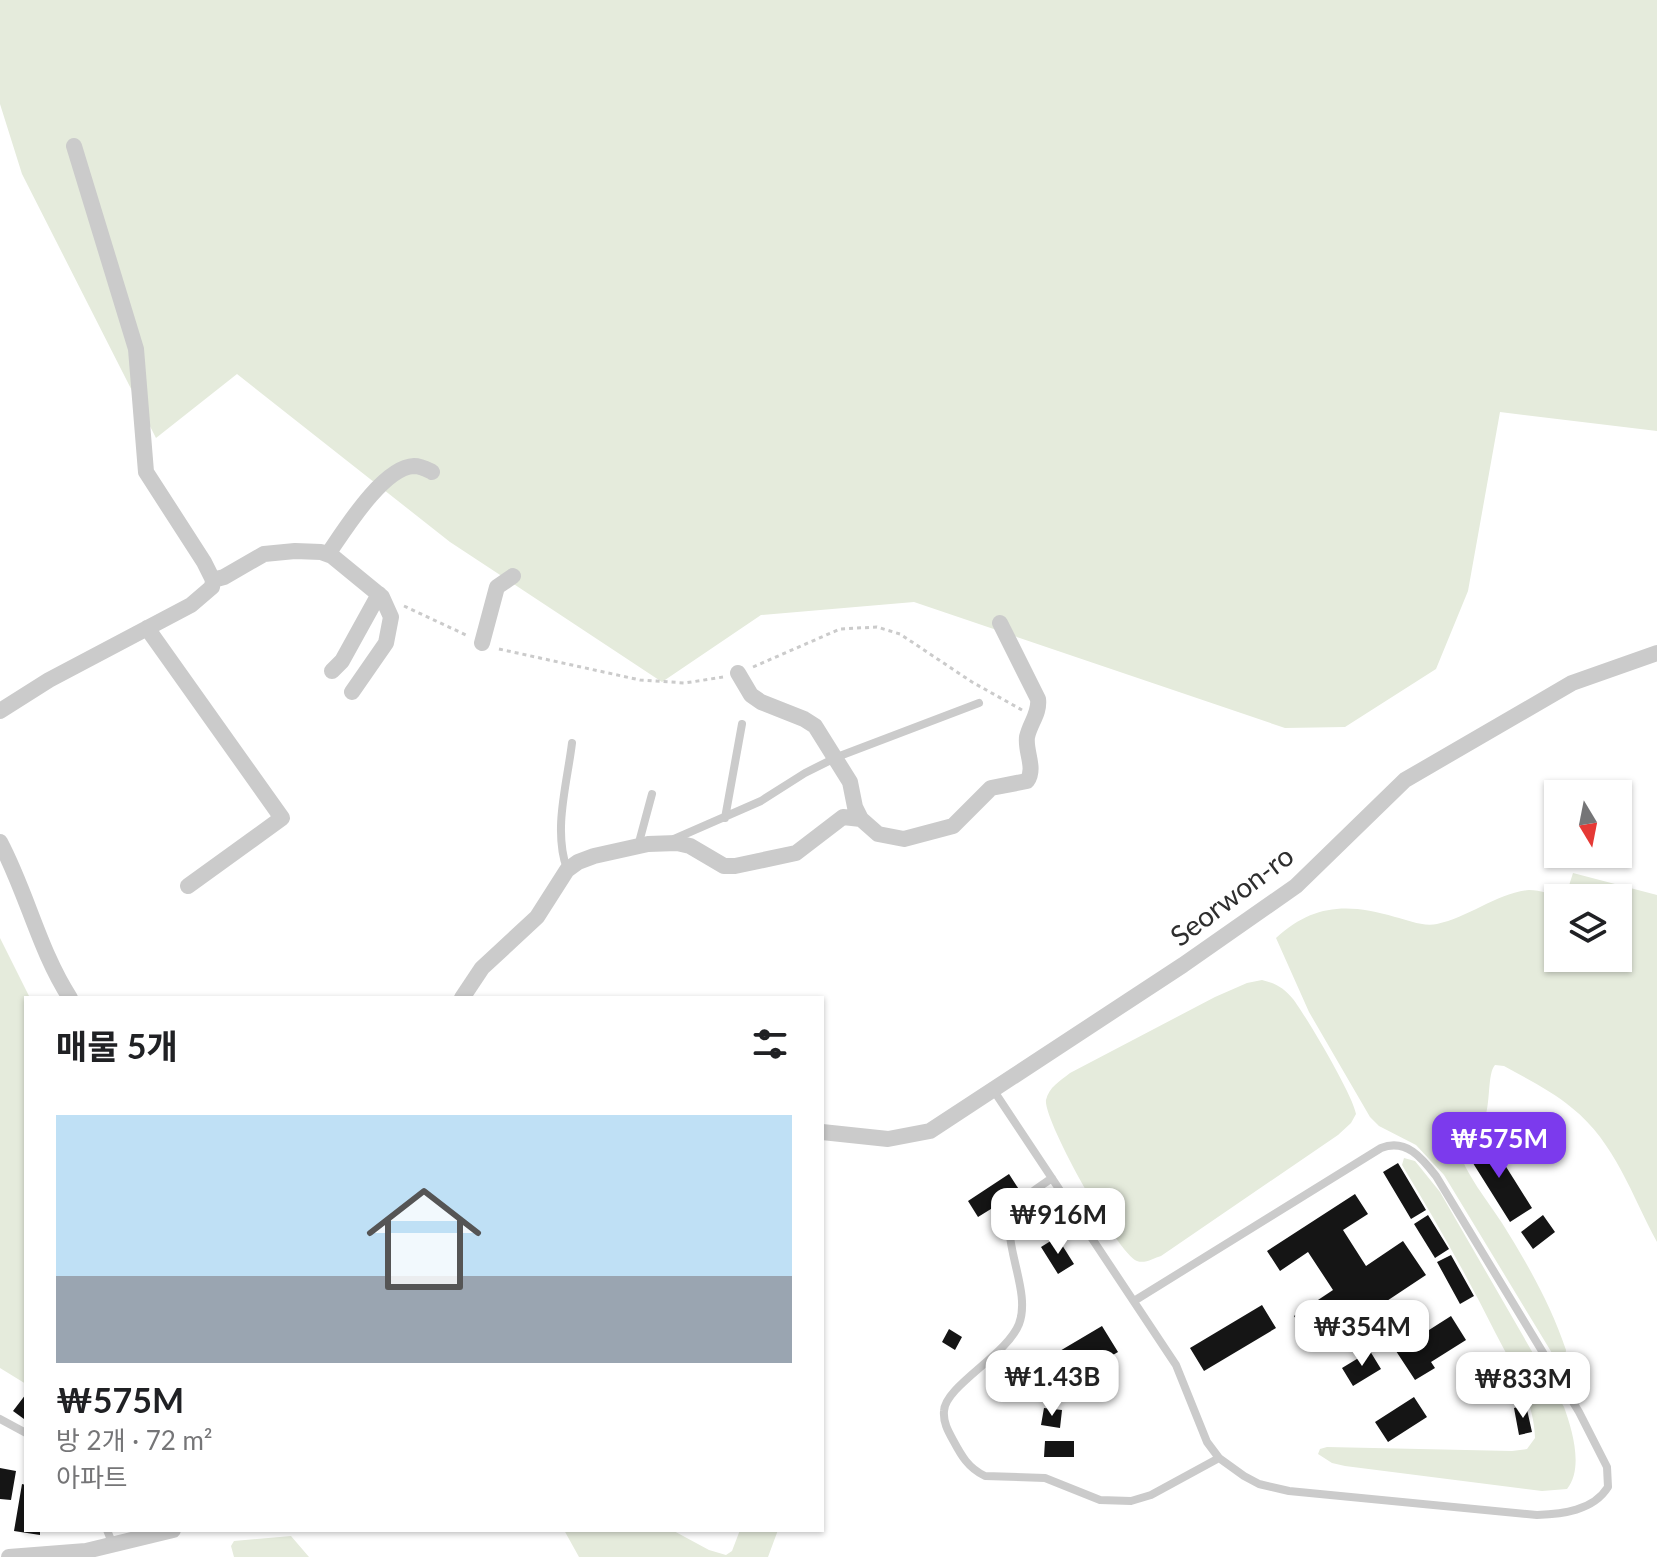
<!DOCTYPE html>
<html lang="ko">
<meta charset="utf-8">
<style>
:root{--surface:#fff;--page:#f2f2f2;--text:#202124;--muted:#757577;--line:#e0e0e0;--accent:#7c3aed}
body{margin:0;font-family:Lato,"Noto Sans KR",sans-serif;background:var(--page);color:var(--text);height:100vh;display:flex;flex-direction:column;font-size:30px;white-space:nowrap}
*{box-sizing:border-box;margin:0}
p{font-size:26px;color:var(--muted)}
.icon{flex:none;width:44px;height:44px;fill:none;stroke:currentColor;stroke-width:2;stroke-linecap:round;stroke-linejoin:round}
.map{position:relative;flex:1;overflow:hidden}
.details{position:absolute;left:24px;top:996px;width:800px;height:536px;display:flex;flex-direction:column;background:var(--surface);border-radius:0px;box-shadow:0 2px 6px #0004}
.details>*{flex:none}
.needle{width:52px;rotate:170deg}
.buttons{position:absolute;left:1544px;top:780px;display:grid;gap:16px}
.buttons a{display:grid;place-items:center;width:88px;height:88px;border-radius:0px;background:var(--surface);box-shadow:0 2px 6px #0004;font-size:40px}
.price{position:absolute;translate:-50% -68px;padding:0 18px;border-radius:16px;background:#fff;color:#222;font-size:26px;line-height:52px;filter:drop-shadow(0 2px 4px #0008)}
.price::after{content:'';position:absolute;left:50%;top:48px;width:24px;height:18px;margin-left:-12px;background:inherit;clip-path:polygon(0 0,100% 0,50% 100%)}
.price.on{background:var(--accent);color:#fff}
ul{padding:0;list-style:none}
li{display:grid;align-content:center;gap:16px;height:424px;padding:0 32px}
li+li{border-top:2px solid var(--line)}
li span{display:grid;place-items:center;height:248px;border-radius:0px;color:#555}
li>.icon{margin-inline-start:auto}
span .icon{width:144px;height:144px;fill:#fffc;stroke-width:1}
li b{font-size:34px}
h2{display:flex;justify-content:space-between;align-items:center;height:96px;padding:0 32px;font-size:34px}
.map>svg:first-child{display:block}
.green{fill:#e5ebdc}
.building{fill:#151515}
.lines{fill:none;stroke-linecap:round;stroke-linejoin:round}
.path{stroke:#cbcbcb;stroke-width:3;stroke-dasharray:4 4;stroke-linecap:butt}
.service{stroke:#cbcbcb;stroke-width:8}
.minor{stroke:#cbcbcb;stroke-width:16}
.labels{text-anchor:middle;stroke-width:8;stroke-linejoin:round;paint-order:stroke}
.street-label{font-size:28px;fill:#2e2e2e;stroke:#fff}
</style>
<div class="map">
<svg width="1657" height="1557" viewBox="0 0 1657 1557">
<rect width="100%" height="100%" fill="#fff"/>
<path class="green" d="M0,0H1657V431L1500,412L1468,591L1436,669L1345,727L1285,728L914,602L761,615L662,682L450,542L237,374L156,438L22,174L0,104Z
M1573,873L1657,895V1242C1632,1196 1615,1142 1572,1108C1552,1091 1527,1079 1504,1066L1495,1065C1487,1074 1491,1104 1484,1120C1479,1133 1467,1139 1459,1149C1463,1171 1490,1204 1502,1223C1527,1263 1551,1305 1566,1350L1565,1357L1561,1360L1555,1358L1444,1175L1416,1145L1379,1126L1370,1117L1309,1012L1276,938C1313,904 1348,903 1395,917C1408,920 1423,927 1437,924C1468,918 1497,893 1529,890C1540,890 1554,895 1565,898H1558V958H1618V898H1565Z
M0,938L30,998H26V1384L0,1368Z
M1262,980C1275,983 1284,988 1293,999C1306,1016 1353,1095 1356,1114L1351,1123L1338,1135L1161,1256C1154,1258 1145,1264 1137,1261C1118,1254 1043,1120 1046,1100C1049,1087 1060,1081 1070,1073L1215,997L1247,983Z
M1404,1158L1415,1161L1440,1192L1564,1407C1572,1429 1584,1468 1567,1489L1542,1491L1345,1466L1332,1463L1318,1454L1320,1449L1327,1447L1512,1451L1527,1449L1535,1438C1534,1400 1513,1367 1496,1334C1467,1276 1436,1221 1402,1165Z
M564,1530H672L709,1550L726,1555L732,1551L740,1530H778L768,1557H579Z
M291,1536L309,1557H234L231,1546L234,1541Z"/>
<path class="building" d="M1488,1138L1532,1208L1510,1222L1466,1152Z
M1398,1163L1426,1210L1411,1219L1383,1172Z
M1009,1174L1020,1191L978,1217L968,1201Z
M1355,1194L1368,1214L1343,1230L1366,1266L1403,1241L1426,1275L1316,1348L1294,1316L1333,1290L1308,1252L1280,1271L1267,1251Z
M1428,1215L1449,1249L1435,1258L1414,1224Z
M1543,1215L1555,1232L1533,1249L1521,1232Z
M1057,1237L1074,1264L1058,1274L1041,1247Z
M1451,1255L1474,1296L1460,1304L1437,1262Z
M1262,1305L1276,1328L1204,1371L1190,1348Z
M1451,1316L1466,1340L1431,1362L1435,1368L1415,1380L1396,1351Z
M1102,1326L1118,1352L1069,1381L1053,1355Z
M949,1329L962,1337L955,1350L942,1342Z
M1370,1351L1381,1369L1353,1386L1342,1368Z
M1493,1362L1502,1374L1472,1395L1463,1382Z
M26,1394V1416L24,1419L13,1411Z
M1414,1397L1427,1417L1388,1442L1375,1422Z
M1526,1405L1532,1432L1519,1435L1514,1408Z
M1044,1408L1062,1410L1060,1428L1041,1425Z
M1045,1441H1074V1457H1044Z
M0,1468L16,1471L11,1500L0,1499Z
M22,1484L26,1485V1530H40V1535L14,1531Z"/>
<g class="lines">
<path class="path" d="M404,606L466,635
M499,649L640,680L685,683L723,677
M753,667L840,629L877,627L900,634L972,682L1022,710"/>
<path class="service" d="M725,818L742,724
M674,839L761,801L805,773L837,757L979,703
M638,846L652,794
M567,869C553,830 567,784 572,743
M994,1091L1176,1365L1207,1442L1219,1458L1244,1476L1259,1484L1289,1491L1537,1515C1562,1514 1593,1511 1608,1487L1607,1467L1579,1412L1436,1176C1422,1158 1406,1138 1381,1148L1134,1301
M1052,1178C1041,1186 1027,1194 1017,1205C994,1232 1033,1288 1019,1324C1007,1355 945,1386 944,1411C943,1422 948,1431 953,1440C961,1455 968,1468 985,1476L1045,1478L1100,1500L1131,1501L1151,1495L1219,1458
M0,1419L26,1433
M107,1530L113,1545"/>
<path class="minor" d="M328,554C344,531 383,467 414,466C421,466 426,469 432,472
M213,580L224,577L264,554L295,551L321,552L332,556L382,597L391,617L386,643L352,692
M147,628L282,818L188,886
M482,643L497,587L513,576
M332,671L342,661L379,594
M738,673L751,695L761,702L804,719L815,726L850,782L855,807L861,819
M0,711L49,680L191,605L212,587L213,580L204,562L146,472L136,349L74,146
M0,842C27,893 39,950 70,998
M462,998L482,968L537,917L567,870L578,862L594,856L648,844L677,843L690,846L724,866H735L796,853L843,817L861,819L878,834L904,839L953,826L991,788L1027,781C1036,768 1025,752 1027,737C1030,723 1040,713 1038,699L1000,623
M822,1132L888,1139L930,1131L1183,965L1296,886L1405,780L1572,683L1657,653
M9,1557L86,1551L173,1530"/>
</g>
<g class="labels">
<g class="street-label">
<text transform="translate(1232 896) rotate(-37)" y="10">Seorwon-ro</text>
</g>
</g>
</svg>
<div class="buttons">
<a><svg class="needle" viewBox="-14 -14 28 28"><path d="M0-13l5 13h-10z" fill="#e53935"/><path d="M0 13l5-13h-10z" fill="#757577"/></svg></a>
<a><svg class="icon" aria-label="layers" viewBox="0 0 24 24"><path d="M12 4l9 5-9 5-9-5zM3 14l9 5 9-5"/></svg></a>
</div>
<b class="price on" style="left:1499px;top:1180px">₩575M</b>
<b class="price" style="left:1058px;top:1256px">₩916M</b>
<b class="price" style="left:1362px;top:1368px">₩354M</b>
<b class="price" style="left:1052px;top:1418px">₩1.43B</b>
<b class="price" style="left:1523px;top:1420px">₩833M</b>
<section class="details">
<h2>매물 5개<svg class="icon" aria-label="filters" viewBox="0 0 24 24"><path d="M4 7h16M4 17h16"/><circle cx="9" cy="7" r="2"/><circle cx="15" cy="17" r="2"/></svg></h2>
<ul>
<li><span style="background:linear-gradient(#bfe0f5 65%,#9aa5b1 0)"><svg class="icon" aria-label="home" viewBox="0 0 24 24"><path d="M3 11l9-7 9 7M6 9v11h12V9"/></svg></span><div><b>₩575M</b><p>방 2개 · 72 m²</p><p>아파트</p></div></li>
</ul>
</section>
</div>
